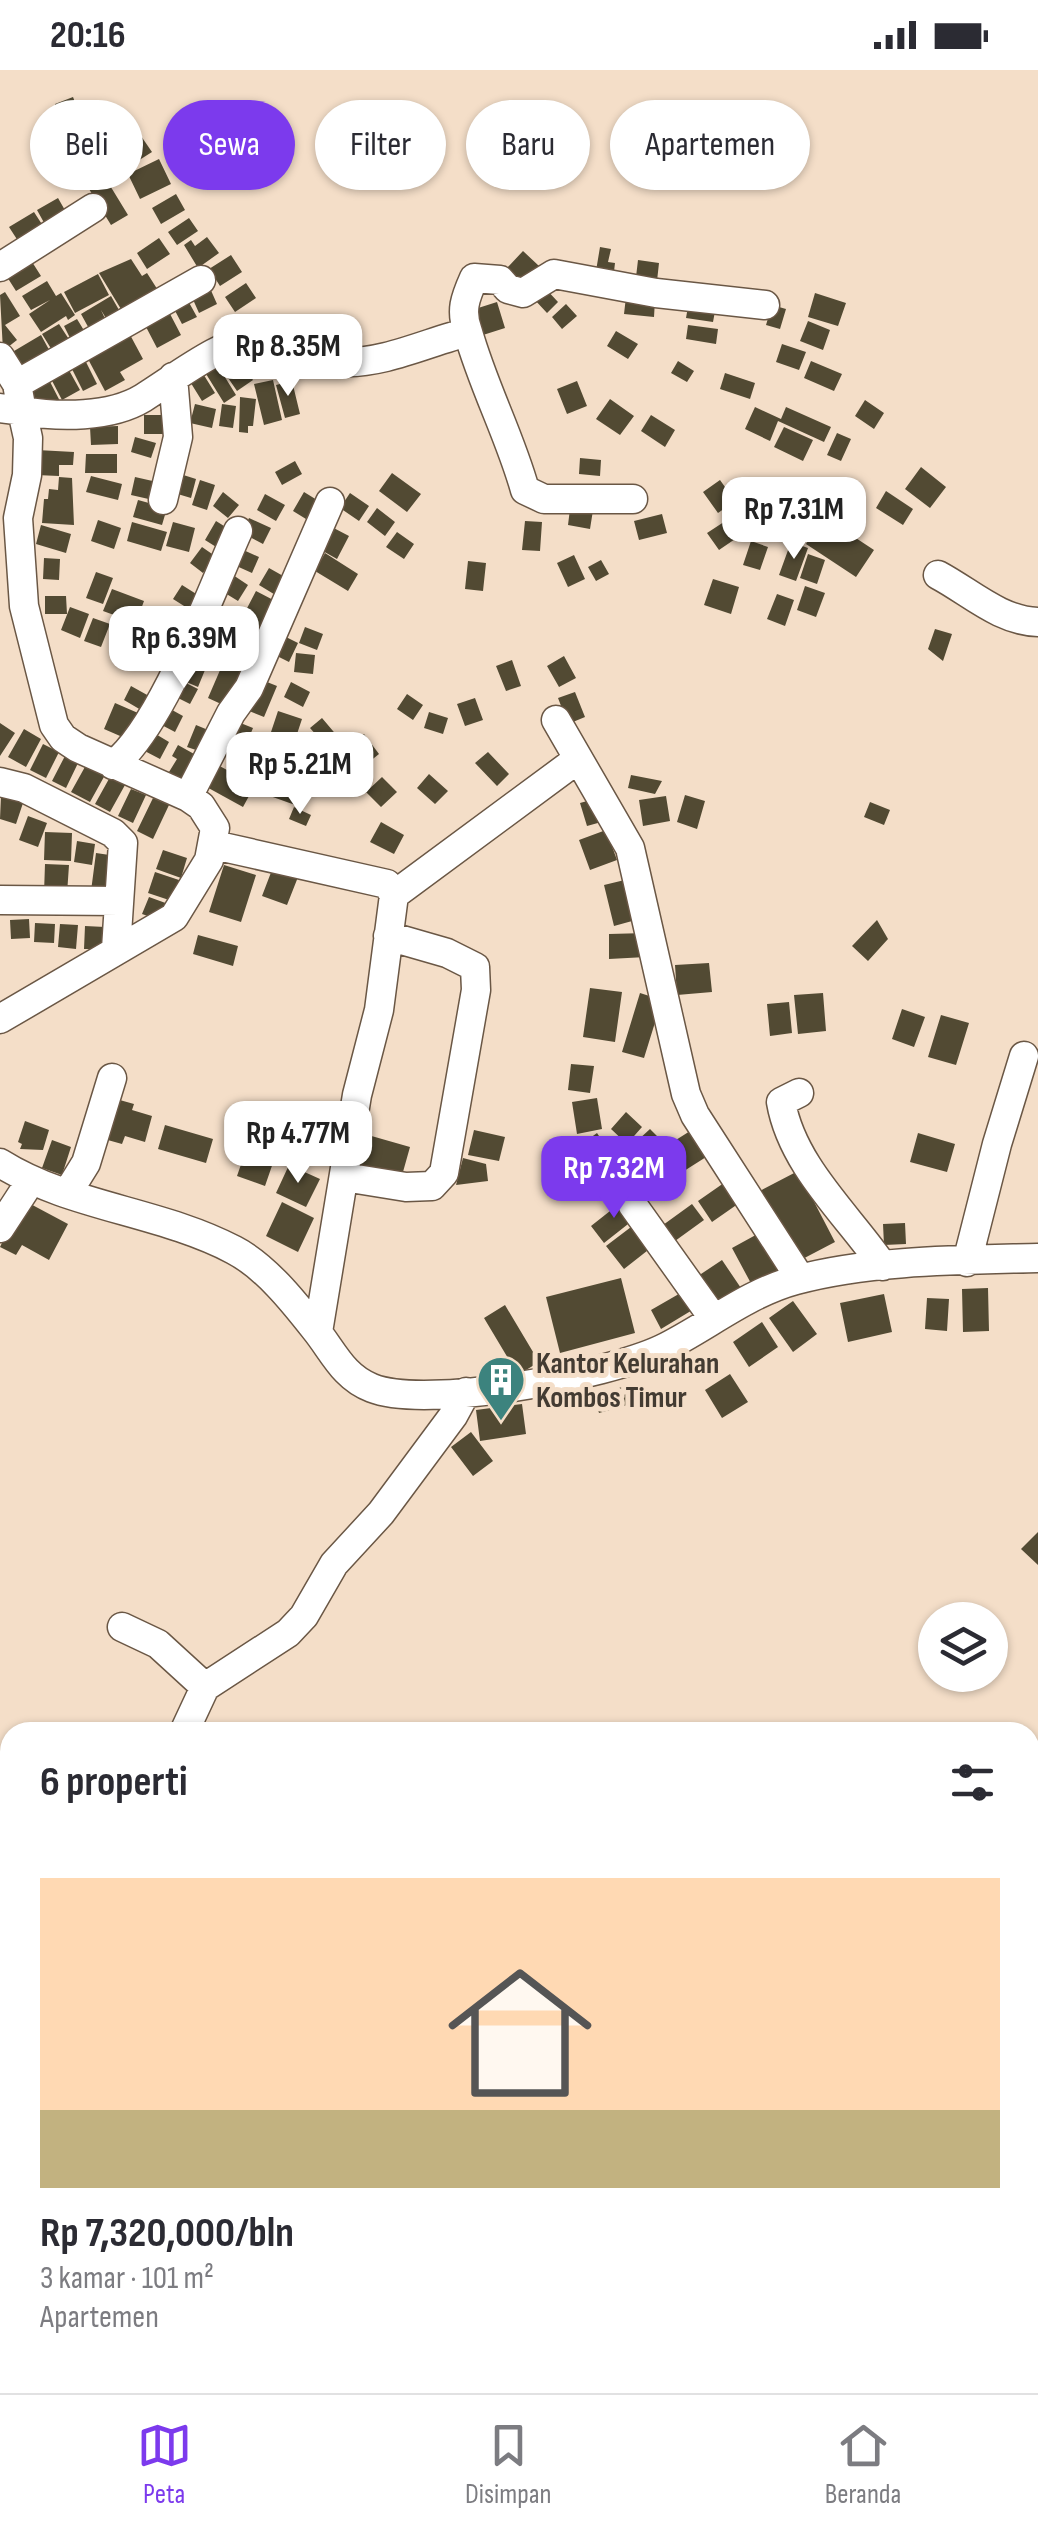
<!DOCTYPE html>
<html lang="id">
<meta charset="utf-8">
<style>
:root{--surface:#fff;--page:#f2f2f3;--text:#2b2b33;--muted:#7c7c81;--line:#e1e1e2;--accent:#7c3aed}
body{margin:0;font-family:"Sofia Sans Condensed",sans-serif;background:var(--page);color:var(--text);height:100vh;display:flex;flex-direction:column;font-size:38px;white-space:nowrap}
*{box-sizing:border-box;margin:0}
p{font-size:32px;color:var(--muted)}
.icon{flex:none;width:55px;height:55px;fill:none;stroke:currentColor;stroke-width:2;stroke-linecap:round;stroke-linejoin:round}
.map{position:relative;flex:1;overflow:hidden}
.drawer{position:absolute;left:0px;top:1652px;width:1040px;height:672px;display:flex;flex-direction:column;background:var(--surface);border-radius:30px 30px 0 0;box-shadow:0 2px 8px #0004}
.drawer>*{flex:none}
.hud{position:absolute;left:30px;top:30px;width:980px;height:90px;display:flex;gap:20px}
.tools{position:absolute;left:918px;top:1532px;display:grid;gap:20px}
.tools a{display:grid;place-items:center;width:90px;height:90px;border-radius:50%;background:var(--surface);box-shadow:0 2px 8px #0004;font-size:50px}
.price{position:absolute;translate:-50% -85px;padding:0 22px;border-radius:20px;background:#fff;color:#222;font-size:32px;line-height:65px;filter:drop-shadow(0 2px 5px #0008)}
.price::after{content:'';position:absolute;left:50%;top:60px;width:30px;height:22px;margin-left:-15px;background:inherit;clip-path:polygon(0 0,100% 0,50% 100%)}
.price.active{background:var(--accent);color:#fff}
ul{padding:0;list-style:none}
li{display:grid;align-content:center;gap:20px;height:530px;padding:0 40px}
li+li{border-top:2px solid var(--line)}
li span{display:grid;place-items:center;height:310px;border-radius:0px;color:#555}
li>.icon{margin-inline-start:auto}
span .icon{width:180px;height:180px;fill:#fffc;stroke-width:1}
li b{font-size:42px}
h2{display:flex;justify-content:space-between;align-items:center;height:120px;padding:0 40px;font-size:42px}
.tag{padding:0 35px;border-radius:45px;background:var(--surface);box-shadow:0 2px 8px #0004;font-size:35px;line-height:90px}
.tag.active{background:var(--accent);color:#fff}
.status{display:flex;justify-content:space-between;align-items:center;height:70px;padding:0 50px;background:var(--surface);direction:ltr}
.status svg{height:28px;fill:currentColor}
.tab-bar{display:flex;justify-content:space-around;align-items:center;height:140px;border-top:2px solid var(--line);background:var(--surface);font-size:28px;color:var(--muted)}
.tab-bar a{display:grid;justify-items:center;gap:5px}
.tab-bar .active{color:var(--accent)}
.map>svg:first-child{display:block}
.building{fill:#524a33}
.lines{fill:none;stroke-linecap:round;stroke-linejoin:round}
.minor-casing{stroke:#6a5745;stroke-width:31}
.minor{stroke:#fff;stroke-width:28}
.labels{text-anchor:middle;stroke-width:10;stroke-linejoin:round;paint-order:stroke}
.poi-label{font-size:30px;font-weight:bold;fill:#433b32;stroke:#f4dec8;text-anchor:start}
</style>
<div class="status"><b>20:16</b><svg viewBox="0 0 49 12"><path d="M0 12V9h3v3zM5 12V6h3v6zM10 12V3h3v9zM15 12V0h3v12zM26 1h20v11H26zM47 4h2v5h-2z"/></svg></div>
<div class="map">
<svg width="1038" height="2323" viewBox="0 0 1038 2323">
<rect width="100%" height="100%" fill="#f4dec8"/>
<path class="building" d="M73,27L78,40L60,47L55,34Z
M114,37L133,59L117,70L105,51L108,49L105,43Z
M83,65L92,80L71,95L61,80Z
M141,66L152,82L133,94L123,78Z
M93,83L103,98L82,112L72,97Z
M159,89L171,114L140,129L128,104Z
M106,109L128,145L111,155L89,119Z
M176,124L185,140L161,154L152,138Z
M58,128L66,142L47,158L37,140Z
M34,142L45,159L20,174L9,157Z
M189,148L198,161L177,175L168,162Z
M207,167L219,183L198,198L184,175L191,170L195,176Z
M159,168L170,184L147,199L137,183Z
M600,177L611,179L608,192L615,193L613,210L595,207Z
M523,181L539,196L522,214L506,199Z
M27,184L41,206L16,221L2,199Z
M231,185L242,202L220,216L209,199Z
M131,189L142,206L147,203L161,225L127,249L99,203Z
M638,190L659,193L657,211L636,207Z
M98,204L109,225L75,243L64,222Z
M47,211L56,226L61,223L75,245L68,250L66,246L41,262L29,244L50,230L31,240L22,226Z
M246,213L256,228L235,242L225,227Z
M209,216L217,234L199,243L191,225Z
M545,218L558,232L547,243L534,229Z
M5,222L20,246L5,255L17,270L3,281L0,225Z
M815,223L846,233L838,256L808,247Z
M111,226L123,247L110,255L101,240L108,255L92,264L81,244Z
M186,227L197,247L182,254L172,235Z
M626,227L655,230L654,247L624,244Z
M689,231L716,236L713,252L686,248Z
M497,232L505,258L483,265L475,239Z
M566,234L577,246L562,259L552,247Z
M772,235L786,239L780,259L766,255Z
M169,242L181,265L157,278L145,255Z
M77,249L88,267L73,274L64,256Z
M808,251L830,260L823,280L800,271Z
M59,254L72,274L55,285L42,264Z
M688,255L718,259L716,274L686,269Z
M128,261L143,289L120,302L125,310L105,321L88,289Z
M616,261L638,274L628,289L607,276Z
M41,265L53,287L21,304L9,284Z
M782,274L806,282L799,300L776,292Z
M289,277L300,299L280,309L269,288Z
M236,285L253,310L237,321L220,296Z
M85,290L97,314L83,321L71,297Z
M215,291L236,325L224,333L203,299Z
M678,291L694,301L687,312L671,303Z
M811,291L842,304L834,321L804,308Z
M65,293L80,320L62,330L48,303Z
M202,302L215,323L202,331L189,310Z
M725,303L755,313L750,329L720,319Z
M46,304L63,337L36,339L24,316Z
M273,310L282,350L264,355L254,314Z
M292,311L300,344L285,348L276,315Z
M577,311L587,336L567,344L557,319Z
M240,327L256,329L253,356H248V363L239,362Z
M610,329L634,346L620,365L596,349Z
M865,330L884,343L874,359L855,346Z
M195,334L216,339L212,358L190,353Z
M222,334L236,336L233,358L219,356Z
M755,337L781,349L786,337L831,357L824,372L778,351L770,371L745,359Z
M144,345H166V364H144Z
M651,345L675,360L665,377L641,361Z
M118,356V374L91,375L90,357Z
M784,357L813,370L803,391L774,377Z
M837,363L851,369L841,391L827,385Z
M135,367L156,373L151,388L131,382Z
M37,380L74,382L73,395H59V406L36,405Z
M86,384H117V403H85Z
M580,388L601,390L600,406L579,404Z
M295,391L302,404L282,415L275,402Z
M921,397L946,417L930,438L905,419Z
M177,403L196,409L191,428L171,422Z
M392,403L421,424L407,442L379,421Z
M91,406L122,414L118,430L86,422Z
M59,407L72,408L74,455L42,453L44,429H48L49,419L58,420Z
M135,407L157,412L153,430L131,425Z
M200,410L215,415L207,440L192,435Z
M720,410L735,431L718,443L703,422Z
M886,421L913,439L903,455L876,438Z
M223,422L239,435L228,448L213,436Z
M304,422L317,430L306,449L293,441Z
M350,423L369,436L359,451L340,438Z
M745,423L758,430L746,455L732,448Z
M265,424L285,435L276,451L257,440Z
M138,430L167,438L162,455L133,447Z
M571,431L594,434L590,459L568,455Z
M775,432L794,446L775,470L757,456Z
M377,438L395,452L385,466L367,452Z
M662,444L667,463L639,470L634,451Z
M824,447L874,480L856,507L806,474Z
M249,448L271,458L263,474L242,463Z
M730,448L741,465L719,480L707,463Z
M98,450L121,458L114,479L91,471Z
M216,451L232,461L221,480L205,470Z
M525,451L542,452L540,481L522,480Z
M132,452L167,462L161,481L127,471Z
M173,452L195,458L189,482L166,476Z
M326,454L349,466L337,489L314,476Z
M41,455L71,464L66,483L36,474Z
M397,462L414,474L404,489L386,477Z
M751,471L768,477L760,500L743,495Z
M791,472L808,478L796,511L779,505Z
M202,477L215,486L203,503L190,493Z
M239,478L259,487L252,503L232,494Z
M325,483L358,504L348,521L315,501Z
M808,484L825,490L817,514L800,508Z
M574,485L585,509L568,517L557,493Z
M44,488L60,489L59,510L43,509Z
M601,490L609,504L596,511L588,497Z
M468,491L486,493L483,521L465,519Z
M269,498L292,511L282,529L259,515Z
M96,502L113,508L103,534L86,528Z
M230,503L248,515L238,531L220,520Z
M713,509L739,517L731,544L704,535Z
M182,515L201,527L192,541L173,529Z
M805,516L825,523L816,547L797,540Z
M112,519L144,531L136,553L103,541Z
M256,521L281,534L258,578L233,565Z
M777,524L794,530L785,556L767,549Z
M45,526H66L67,544H45Z
M70,537L89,544L80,568L61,560Z
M169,537L190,551L177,570L156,556Z
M212,538L232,547L224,567L203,558Z
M93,548L110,554L101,577L84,571Z
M305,557L323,564L317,580L299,573Z
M935,559L952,564L943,591L928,579Z
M155,560L177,571L165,594L144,582Z
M197,563L219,572L209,597L187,588Z
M278,563L298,573L289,592L269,582Z
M230,577L255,589L232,639L208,628Z
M296,583L315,585L313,604L294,602Z
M564,586L576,608L559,617L547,596Z
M512,590L521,616L506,621L496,596Z
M191,594L205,600L198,617L184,611Z
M257,608L277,616L264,647L244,639Z
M178,609L198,619L190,634L170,624Z
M291,612L310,622L303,637L284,627Z
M131,616L149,626L141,640L124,630Z
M575,622L585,647L568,654L558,628Z
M407,624L423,635L413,650L397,639Z
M475,628L483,650L465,656L457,634Z
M115,633L138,643L127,669L104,659Z
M163,635L183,646L175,662L154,651Z
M278,641L302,649L294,673L270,665Z
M429,642L448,648L443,664L424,658Z
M322,648L344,674L333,684L310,658Z
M233,650L253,658L246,675L226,667Z
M0,653L15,663L0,686Z
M196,655L213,662L205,683L187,677Z
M24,659L41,669L26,697L8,687Z
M149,660L169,672L160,689L139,678Z
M364,664L379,684L359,700L343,680Z
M43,674L59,682L46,708L30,700Z
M178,675L203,689L188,713L169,702L177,689L172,686Z
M488,682L509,704L497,716L475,693Z
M66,684L79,691L66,718L52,711Z
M214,693L255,715L243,737L203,715Z
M86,695L105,705L90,732L71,722Z
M323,702L338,715L327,727L312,713Z
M429,704L448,721L435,734L417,718Z
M631,705L662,711L655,724L628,718Z
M110,707L125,715L110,742L95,734Z
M382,707L397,722L381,737L366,722Z
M276,710L304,720L298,736L270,726Z
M131,719L146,725L133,753L118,746Z
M685,725L705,731L697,759L677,752Z
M1,726L23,733L16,754L0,749Z
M666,726L670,751L643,756L639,730Z
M153,728L169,735L153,769L137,761Z
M598,728L605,751L587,756L580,733Z
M870,732L890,740L884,755L864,747Z
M294,737L311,745L306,756L289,749Z
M28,746L47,753L38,777L19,770Z
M381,752L404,765L394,784L370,772Z
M606,760L617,790L590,800L579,770Z
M45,762L72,763L71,791L44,790Z
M77,771L95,774L92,795L74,792Z
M163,780L187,788L181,808L156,799Z
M96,783L123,787L118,825L91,821Z
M275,792L300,802L287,835L262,826Z
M45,794L69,795L67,824L44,823Z
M224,795L256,805L241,852L209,842Z
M155,802L182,811L175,832L148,823Z
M633,808L643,848L614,856L604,815Z
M149,827L171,835L165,852L142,844Z
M29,849L30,868L11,869L10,850Z
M877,850L888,869L868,891L852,876Z
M35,853L55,854L54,873L34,872Z
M60,854L78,855L76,879L58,877Z
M85,856L105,857L104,879H84Z
M646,863V887L609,889V864Z
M198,865L238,876L233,896L193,884Z
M709,893L712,922L677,925L675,895Z
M590,918L622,922L615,972L583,967Z
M640,923L662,930L644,988L622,982Z
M823,923L826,961L798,964L794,925Z
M789,932L792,963L770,966L767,934Z
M902,939L925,947L914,977L892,969Z
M941,945L969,953L956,995L928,987Z
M571,994L594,996L590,1023L568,1020Z
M109,1027L134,1034L132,1040L152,1046L145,1072L125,1066L122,1074L97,1067Z
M597,1028L602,1059L577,1064L572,1032Z
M626,1042L642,1057L627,1074L611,1059Z
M25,1051L49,1060L43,1080L20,1079L22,1074L18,1072Z
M165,1055L213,1069L206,1093L158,1079Z
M698,1056L714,1082L684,1101L668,1075Z
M650,1059L661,1070L635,1094L624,1083Z
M474,1060L505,1067L499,1091L468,1085Z
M597,1063L616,1092L590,1110L571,1082Z
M918,1063L955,1074L947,1102L910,1092Z
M368,1065L410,1077L401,1109L359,1097Z
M52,1070L71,1077L62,1105L42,1098Z
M247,1077L275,1087L265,1116L237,1106Z
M463,1088L486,1094L488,1111L456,1115Z
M289,1095L320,1109L306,1137L276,1123Z
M798,1101L835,1172L793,1194L756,1123Z
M731,1108L745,1129L712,1152L698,1131Z
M23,1130L68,1154L49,1190L22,1175L16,1185L0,1177Z
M624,1130L637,1147L604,1173L591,1156Z
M282,1132L314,1148L298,1182L266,1166Z
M692,1134L704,1150L675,1171L663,1155Z
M905,1153L906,1174L884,1175L883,1154Z
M635,1154L652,1177L624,1199L606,1176Z
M763,1161L785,1202L754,1219L732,1178Z
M722,1190L745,1224L718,1243L695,1208Z
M621,1208L635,1263L560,1283L546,1227Z
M988,1218L989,1261L963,1262L962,1219Z
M684,1221L694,1239L661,1259L651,1240Z
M884,1224L892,1262L848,1272L840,1233Z
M927,1228L949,1229L947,1261L925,1259Z
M793,1231L817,1264L793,1282L769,1248Z
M505,1235L539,1292L518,1305L484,1248Z
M762,1252L778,1277L749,1297L733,1272Z
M730,1304L748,1332L722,1348L705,1320Z
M626,1316L631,1334L599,1343L594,1325Z
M522,1334L526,1364L480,1371L476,1340Z
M471,1362L493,1391L473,1406L451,1377Z
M1038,1462V1495L1021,1479Z"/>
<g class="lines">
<g class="minor-casing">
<path id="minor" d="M0,197L93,138
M468,262C483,316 510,366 525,420L544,429H633
M0,287L17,314L22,341C59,347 110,348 143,328C181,304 219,273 265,264C293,258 313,291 342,292C384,294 428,272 468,262C460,241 465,228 474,208L500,210L508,219L523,223L554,204L656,223L765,235
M17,314L201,210
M0,338L22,341L28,368L27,405L18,448L24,536L54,655L63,668L78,678L188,727L201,736L215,758L209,790L174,847L0,949
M163,430L178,367L173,307
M938,505C970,522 1000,551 1038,552
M556,650L630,778L686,1024L695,1045L800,1208
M113,695C162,657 211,521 238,461
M0,712L24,718L113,763L123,773L116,879
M188,727L231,643L249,618L330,432
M214,775L387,814L394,825L379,940L357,1025L318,1262
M394,825L578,689
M0,830L119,831
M799,1023L781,1032C792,1096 848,1145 883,1196
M0,1093C70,1137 160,1141 234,1180C265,1196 293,1231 315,1259C333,1281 343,1307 372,1318C427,1340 607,1305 662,1279C707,1257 747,1223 796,1210C869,1190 963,1190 1038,1188
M344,1107L406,1117L432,1116L444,1103L476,920L475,897L447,883L388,866
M68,1122L86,1093L112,1008
M632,1134L714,1249
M0,1158L30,1112
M967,1192L997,1074L1024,986
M122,1557L158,1574L205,1617
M184,1662L205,1617L288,1563L304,1546L334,1494L381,1443L453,1346L466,1322
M1030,1793L1038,1791
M0,2038L10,2039
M0,2100L10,2091
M0,2155L10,2162
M130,2323L135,2315"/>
</g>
<use href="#minor" class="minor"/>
</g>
<defs>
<g id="building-pin" transform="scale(2.5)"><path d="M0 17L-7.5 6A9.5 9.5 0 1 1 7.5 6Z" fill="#3c837e" stroke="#f4dec8"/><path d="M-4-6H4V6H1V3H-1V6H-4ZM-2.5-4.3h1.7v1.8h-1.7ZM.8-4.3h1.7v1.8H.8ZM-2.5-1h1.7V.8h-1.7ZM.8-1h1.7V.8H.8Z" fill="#fff"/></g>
</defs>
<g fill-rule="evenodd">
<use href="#building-pin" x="501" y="1310"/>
</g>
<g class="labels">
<g class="poi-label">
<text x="536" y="1303">Kantor Kelurahan<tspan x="536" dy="34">Kombos Timur</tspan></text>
</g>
</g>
</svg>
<div class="tools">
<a><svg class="icon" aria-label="layers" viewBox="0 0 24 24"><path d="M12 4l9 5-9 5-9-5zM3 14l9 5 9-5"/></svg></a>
</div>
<b class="price" style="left:288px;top:329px">Rp 8.35M</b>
<b class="price" style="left:794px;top:492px">Rp 7.31M</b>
<b class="price" style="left:184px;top:621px">Rp 6.39M</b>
<b class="price" style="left:300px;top:747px">Rp 5.21M</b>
<b class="price" style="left:298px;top:1116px">Rp 4.77M</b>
<b class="price active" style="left:614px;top:1151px">Rp 7.32M</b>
<div class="hud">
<a class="tag">Beli</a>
<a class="tag active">Sewa</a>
<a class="tag">Filter</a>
<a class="tag">Baru</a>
<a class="tag">Apartemen</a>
</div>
<section class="drawer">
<h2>6 properti<svg class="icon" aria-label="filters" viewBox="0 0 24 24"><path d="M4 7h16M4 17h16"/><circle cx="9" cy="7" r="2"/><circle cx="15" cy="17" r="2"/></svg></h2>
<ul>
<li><span style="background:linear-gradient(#ffd9b3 75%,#c2b280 0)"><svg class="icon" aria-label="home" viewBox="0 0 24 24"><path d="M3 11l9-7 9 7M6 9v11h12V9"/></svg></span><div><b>Rp 7,320,000/bln</b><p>3 kamar · 101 m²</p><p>Apartemen</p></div></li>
</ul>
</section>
</div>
<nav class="tab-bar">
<a class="active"><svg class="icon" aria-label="map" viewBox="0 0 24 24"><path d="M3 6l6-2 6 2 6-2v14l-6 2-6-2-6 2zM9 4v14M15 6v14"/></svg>Peta</a>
<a><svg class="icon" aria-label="saved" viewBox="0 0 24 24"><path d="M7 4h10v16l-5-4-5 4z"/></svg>Disimpan</a>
<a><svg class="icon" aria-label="home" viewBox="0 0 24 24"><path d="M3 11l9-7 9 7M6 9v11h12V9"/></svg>Beranda</a>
</nav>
